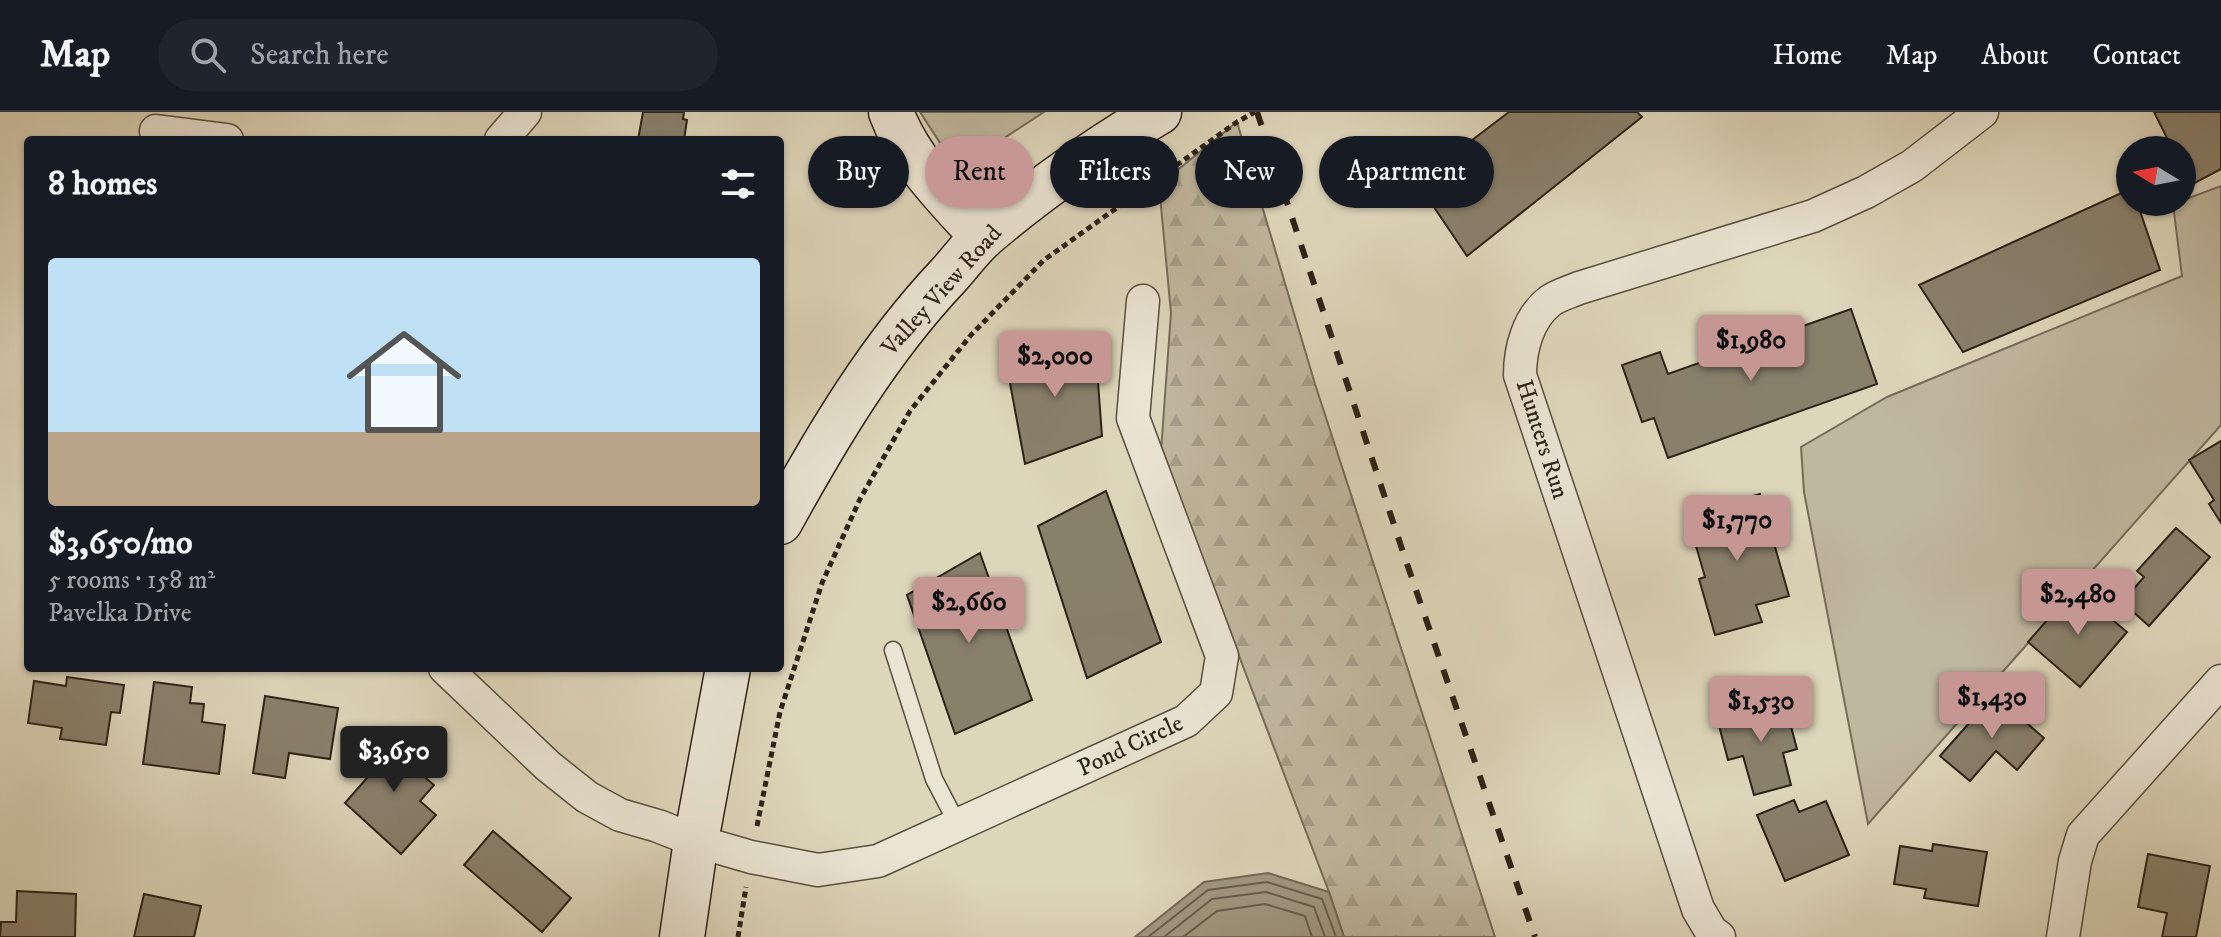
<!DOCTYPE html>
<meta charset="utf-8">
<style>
:root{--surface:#171b24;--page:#20242c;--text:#f1f3f6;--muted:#9ea1a6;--line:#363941;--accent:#c59692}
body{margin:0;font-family:"IM FELL DW Pica",serif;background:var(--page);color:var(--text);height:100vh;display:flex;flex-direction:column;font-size:30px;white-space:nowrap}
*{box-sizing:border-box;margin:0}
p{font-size:26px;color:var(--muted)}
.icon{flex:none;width:44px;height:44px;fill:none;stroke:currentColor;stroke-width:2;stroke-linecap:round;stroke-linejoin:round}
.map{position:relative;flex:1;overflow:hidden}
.drawer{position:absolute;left:24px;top:24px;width:760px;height:536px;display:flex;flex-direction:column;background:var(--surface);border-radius:8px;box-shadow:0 2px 6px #0004}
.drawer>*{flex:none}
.top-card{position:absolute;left:808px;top:24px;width:760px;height:72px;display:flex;gap:16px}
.needle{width:52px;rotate:280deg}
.tools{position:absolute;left:2116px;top:24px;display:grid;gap:16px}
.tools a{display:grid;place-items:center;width:80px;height:80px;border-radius:50%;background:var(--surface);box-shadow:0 2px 6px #0004;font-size:40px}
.price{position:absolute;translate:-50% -68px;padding:0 18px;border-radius:8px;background:var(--accent);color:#111;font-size:26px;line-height:52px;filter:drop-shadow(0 2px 4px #0008)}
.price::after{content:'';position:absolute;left:50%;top:48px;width:24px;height:18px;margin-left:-12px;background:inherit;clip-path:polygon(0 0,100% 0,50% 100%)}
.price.on{background:#222;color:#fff}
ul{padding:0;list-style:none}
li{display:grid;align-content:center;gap:16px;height:424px;padding:0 24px}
li span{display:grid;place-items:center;height:248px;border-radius:8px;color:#555}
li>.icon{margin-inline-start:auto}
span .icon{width:144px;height:144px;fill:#fffc;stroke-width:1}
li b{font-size:34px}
h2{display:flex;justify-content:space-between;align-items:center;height:96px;padding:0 24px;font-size:34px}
.tag{padding:0 28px;border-radius:36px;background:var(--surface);box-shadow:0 2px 6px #0004;font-size:28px;line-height:72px}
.tag.on{background:var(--accent);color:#111}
header{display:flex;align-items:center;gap:48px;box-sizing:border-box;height:112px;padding:0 40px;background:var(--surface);border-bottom:2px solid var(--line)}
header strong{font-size:38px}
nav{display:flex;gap:44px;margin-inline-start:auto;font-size:28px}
.search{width:560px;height:72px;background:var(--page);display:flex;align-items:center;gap:20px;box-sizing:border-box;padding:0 28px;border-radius:44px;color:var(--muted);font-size:30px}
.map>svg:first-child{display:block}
.green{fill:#c0b79f;stroke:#766c5a;stroke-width:2}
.forest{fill:url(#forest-firs);stroke:#766c5a;stroke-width:2}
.water{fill:#a19983;stroke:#726957;stroke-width:2}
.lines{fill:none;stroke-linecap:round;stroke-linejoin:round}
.shore{stroke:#665e4c;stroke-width:2}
.building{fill:#89806c;stroke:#2c2216;stroke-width:2}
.lane-casing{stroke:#584f3f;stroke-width:19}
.street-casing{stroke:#584f3f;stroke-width:35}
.secondary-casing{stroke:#2c2216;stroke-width:47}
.path{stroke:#2c2216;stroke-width:5;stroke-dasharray:6 4;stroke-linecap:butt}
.lane{stroke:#eae4d3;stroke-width:16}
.street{stroke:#eae4d3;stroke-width:32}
.secondary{stroke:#eae4d3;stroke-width:44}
.rail{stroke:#2c2216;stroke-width:6;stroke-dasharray:14 14;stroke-linecap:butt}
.labels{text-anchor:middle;stroke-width:6;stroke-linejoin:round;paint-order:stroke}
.street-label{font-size:24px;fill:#2c2216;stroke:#eae4d3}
</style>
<header>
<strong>Map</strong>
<div class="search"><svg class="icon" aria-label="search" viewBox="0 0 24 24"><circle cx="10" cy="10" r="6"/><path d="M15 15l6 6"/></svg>Search here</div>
<nav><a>Home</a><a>Map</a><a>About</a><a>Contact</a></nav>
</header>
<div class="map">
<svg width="2221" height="825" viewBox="0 0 2221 825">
<defs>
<pattern id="forest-firs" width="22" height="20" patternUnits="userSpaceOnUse" patternTransform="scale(2)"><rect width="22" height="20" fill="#c0b79f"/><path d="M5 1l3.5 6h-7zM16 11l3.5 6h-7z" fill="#a59d88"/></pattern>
</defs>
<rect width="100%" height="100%" fill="#ded6bb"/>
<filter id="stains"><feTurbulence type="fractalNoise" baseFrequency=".0025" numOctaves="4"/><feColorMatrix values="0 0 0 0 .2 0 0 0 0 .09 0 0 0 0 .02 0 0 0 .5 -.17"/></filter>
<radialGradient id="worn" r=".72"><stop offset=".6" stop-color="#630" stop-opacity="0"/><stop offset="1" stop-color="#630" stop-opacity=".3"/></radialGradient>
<path class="green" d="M920,0H1044L957,57Z
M2221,74V313L1868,712L1804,380L1801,335L1887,285L2182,164L2173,92Z"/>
<path class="forest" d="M1237,10L1315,272L1495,825H1344L1329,780L1161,339L1171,201L1159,73Z"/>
<path class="water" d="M1268,761L1329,780L1344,825H1135L1204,770Z"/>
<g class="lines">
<path class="shore" d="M1148,825L1208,778L1267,770L1322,787L1336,825
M1164,825L1212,787L1266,780L1314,795L1325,825
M1183,825L1217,799L1265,792L1305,804L1312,825"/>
</g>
<path class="building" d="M643,0H684L683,7L687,8L684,28H638Z
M1509,0H1637L1642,5L1467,144L1417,70Z
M2154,0H2221V57L2191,73L2182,55V38H2173Z
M2130,77V90H2137L2160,158L1963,240L1919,173Z
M1851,197L1877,272L1668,346L1654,306L1642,310L1622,253L1660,240L1668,262Z
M1095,230L1102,324L1025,352L1005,244Z
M2221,329V411L2209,392L2214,388L2189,348Z
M1106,379L1161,530L1087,566L1038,414Z
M1760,382L1789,484L1756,493L1762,510L1715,523L1699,467L1705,465L1687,403Z
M2176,416L2210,445L2149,514L2122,490L2144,465L2137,459Z
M980,441L1032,588L955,622L907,483Z
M2075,476L2127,520L2080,575L2028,530Z
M67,565L124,573L120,601L111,600L106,633L60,627L62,616L28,611L34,569L66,574Z
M154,570L192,575L190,591L204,592L202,610L225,613L219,662L143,652Z
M1994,583L2044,626L2017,658L1996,639L1970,669L1940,644Z
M265,584L338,596L330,647L289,641L285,666L253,661Z
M1784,588L1797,637L1783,641L1791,673L1754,683L1743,644L1728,648L1717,606Z
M389,620L428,654L421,662L434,673L420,689L436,703L401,742L345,691L374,658L364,649Z
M1794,688L1799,700L1826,689L1849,743L1785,769L1757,703Z
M493,719L571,786L542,820L464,753Z
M1933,732L1987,740L1978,794L1924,786L1926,777L1894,772L1900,734L1932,739Z
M2148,742L2210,754L2196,825H2162L2167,801L2138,795Z
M17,779L76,782L75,825H0L1,810H16Z
M144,782L201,794L194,825H134Z"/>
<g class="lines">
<g class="lane-casing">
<path id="lane" d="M893,538L934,667L958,713"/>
</g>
<g class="street-casing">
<path id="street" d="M156,19L227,28
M501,28L525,0
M445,556L548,654L587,685L620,703L658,714L696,729L751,745L818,758L878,749L1186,609L1216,581L1222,544L1133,306L1143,189
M1719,825L1711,819L1698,797L1520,263C1520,237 1528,206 1550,189C1558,183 1570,180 1579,176L1813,104L1866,80L1912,54L1982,0
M2063,825L2075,749L2083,723L2221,569"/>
</g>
<g class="secondary-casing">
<path id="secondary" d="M891,0C909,49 949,88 983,125
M780,410C828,323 879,237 948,164C960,151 971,135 985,123C1039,77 1098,36 1159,0
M682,825L696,729L728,556"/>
</g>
<path class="path" d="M757,714L780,600L822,471L860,387L910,299L971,223L1044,148L1237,10L1255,0
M738,825L746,775"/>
<use href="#lane" class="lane"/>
<use href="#street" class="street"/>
<use href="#secondary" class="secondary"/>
<path class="rail" d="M1257,0L1404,443L1535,825"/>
</g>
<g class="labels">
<g class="street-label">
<text transform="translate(941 178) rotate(-48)" y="8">Valley View Road</text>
<text transform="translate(1543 327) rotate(72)" y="8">Hunters Run</text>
<text transform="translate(1130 633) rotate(-25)" y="8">Pond Circle</text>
</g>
</g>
<rect width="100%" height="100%" filter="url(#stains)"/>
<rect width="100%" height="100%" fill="url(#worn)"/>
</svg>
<div class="tools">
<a><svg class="needle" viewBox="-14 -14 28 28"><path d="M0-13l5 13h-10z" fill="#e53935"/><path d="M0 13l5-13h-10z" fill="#9ea1a6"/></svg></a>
</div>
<b class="price" style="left:1751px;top:271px">$1,980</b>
<b class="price" style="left:1055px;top:287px">$2,000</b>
<b class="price" style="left:1737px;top:451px">$1,770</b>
<b class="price" style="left:2078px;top:525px">$2,480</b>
<b class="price" style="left:969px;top:533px">$2,660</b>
<b class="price" style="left:1992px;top:628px">$1,430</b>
<b class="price" style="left:1761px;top:632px">$1,530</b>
<b class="price on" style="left:394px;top:682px">$3,650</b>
<div class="top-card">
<a class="tag">Buy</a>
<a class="tag on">Rent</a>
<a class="tag">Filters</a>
<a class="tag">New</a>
<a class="tag">Apartment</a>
</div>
<section class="drawer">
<h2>8 homes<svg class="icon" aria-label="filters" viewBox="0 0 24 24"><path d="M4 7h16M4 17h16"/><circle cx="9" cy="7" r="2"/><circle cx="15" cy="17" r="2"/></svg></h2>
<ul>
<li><span style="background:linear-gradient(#bfe0f5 70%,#b9a48a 0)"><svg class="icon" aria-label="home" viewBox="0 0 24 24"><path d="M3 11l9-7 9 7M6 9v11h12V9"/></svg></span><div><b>$3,650/mo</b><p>5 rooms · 158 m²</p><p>Pavelka Drive</p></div></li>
</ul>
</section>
</div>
